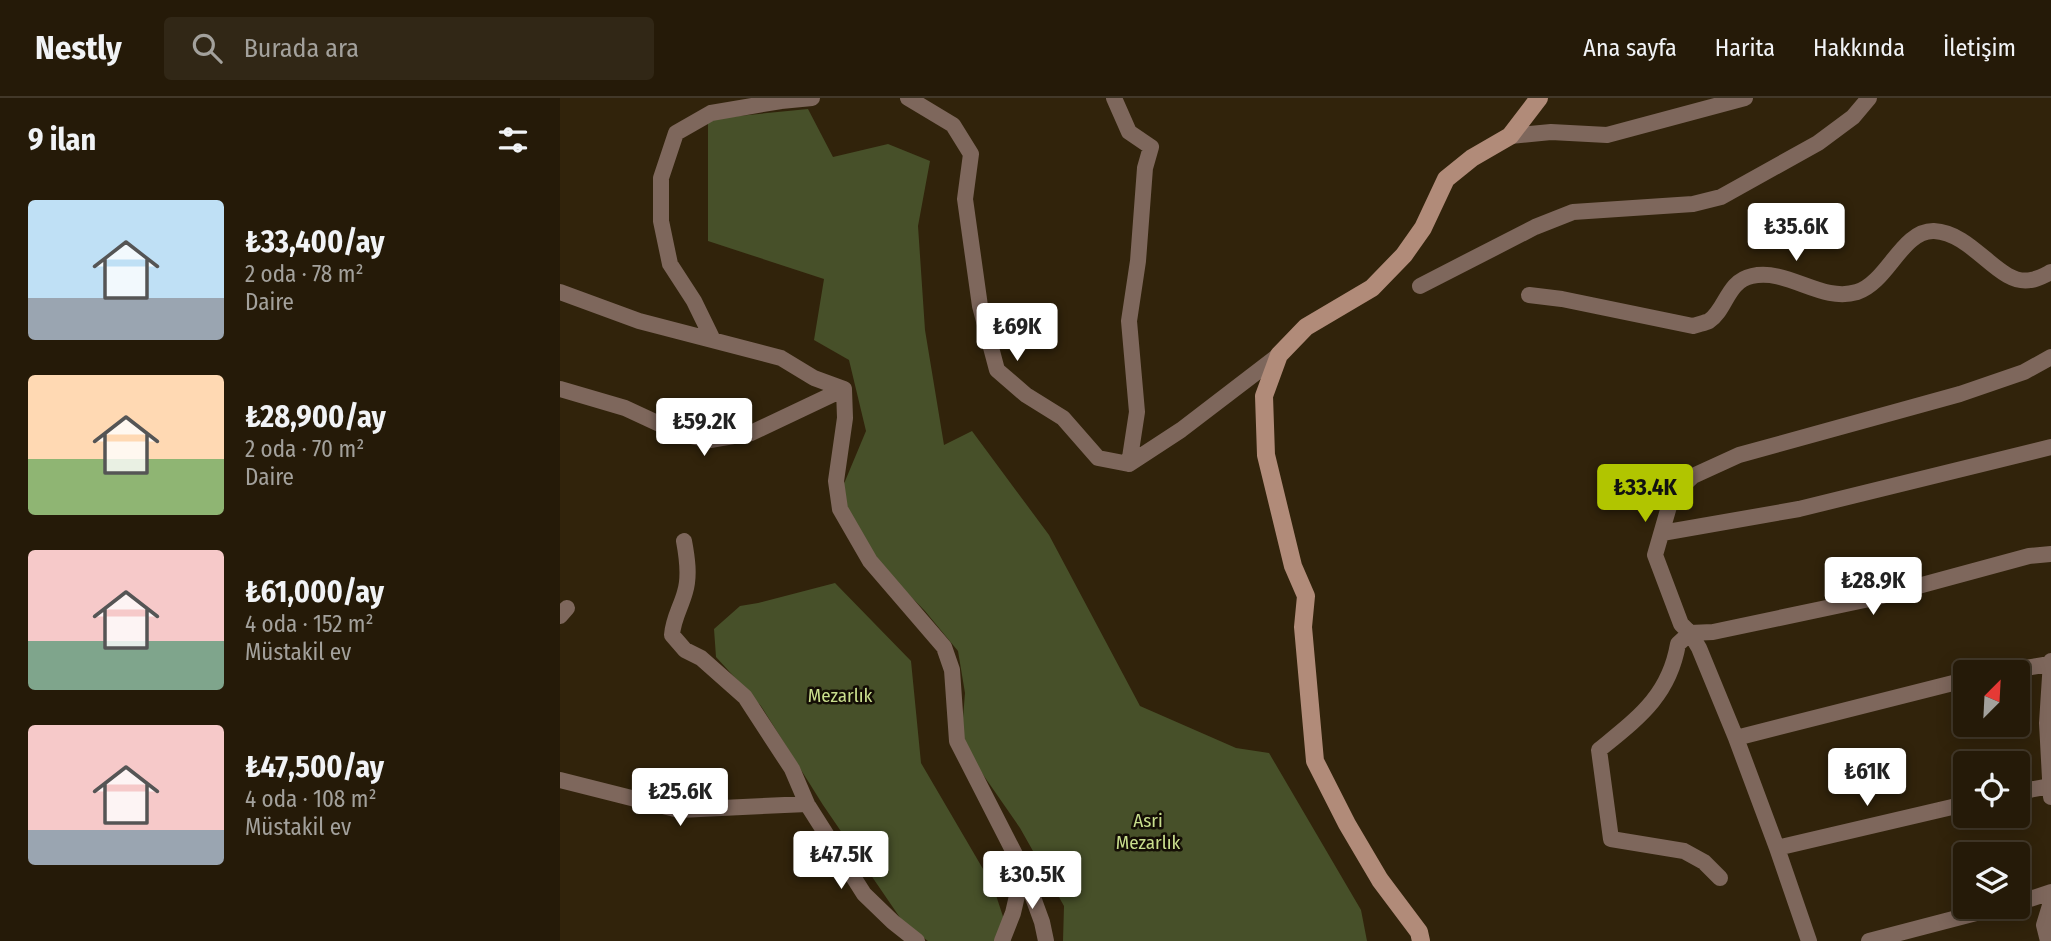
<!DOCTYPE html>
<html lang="tr">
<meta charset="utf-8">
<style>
:root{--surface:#251a08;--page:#312716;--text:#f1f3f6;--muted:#a3a19c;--line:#423829;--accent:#b1c500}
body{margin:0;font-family:"Fira Sans Condensed",sans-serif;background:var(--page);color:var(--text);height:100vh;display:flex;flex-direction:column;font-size:26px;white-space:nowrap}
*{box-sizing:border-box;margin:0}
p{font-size:23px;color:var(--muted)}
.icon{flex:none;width:38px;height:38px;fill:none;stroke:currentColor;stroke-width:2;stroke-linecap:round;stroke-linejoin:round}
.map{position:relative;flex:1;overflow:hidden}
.details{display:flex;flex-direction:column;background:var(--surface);width:560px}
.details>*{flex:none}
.needle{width:46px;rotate:24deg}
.buttons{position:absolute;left:1393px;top:562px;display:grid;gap:14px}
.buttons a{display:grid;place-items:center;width:77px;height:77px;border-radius:7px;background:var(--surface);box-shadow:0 4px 18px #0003,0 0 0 2px var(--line);font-size:35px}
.price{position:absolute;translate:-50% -60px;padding:0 16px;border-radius:7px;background:#fff;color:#222;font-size:23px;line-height:46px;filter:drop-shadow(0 2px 4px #0008)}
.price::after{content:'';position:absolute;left:50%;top:42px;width:21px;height:16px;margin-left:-10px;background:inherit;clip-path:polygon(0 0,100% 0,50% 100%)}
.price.current{background:var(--accent);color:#111}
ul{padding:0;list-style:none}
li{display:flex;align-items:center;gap:21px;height:175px;padding:0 28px}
li span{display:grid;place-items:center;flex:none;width:196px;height:140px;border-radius:7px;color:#555}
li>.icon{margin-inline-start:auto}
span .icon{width:84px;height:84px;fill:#fffc;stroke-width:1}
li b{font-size:30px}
h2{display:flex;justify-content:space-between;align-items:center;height:84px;padding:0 28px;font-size:30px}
header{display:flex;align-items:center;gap:42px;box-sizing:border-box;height:98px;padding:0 35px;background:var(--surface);border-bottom:2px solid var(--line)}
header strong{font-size:33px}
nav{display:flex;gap:38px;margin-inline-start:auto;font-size:24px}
.search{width:490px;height:63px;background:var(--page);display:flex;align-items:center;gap:18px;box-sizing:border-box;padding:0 24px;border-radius:7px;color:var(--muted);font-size:26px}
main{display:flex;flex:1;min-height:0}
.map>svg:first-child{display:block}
.green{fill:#475029}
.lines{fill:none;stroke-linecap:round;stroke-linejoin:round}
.minor{stroke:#7e675c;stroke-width:16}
.secondary{stroke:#b18b79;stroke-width:18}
.labels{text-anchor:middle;stroke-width:5;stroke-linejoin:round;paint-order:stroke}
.park-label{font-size:19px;fill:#c9de8d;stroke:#140e05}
</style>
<header>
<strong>Nestly</strong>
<div class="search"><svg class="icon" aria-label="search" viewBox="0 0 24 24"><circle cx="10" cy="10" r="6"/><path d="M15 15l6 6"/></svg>Burada ara</div>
<nav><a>Ana sayfa</a><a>Harita</a><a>Hakkında</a><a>İletişim</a></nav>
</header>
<main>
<section class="details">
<h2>9 ilan<svg class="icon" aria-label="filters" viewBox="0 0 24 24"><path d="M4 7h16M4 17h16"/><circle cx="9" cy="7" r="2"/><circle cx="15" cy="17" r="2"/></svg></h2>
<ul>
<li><span style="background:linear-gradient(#bfe0f5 70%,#9aa5b1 0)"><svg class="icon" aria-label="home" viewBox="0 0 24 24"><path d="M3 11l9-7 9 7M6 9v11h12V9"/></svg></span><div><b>₺33,400/ay</b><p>2 oda · 78 m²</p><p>Daire</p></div></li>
<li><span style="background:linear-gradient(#ffd9b3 60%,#8fb573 0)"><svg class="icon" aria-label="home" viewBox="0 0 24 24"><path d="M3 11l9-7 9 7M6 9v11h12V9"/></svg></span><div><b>₺28,900/ay</b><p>2 oda · 70 m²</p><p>Daire</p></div></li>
<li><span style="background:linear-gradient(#f6c9c9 65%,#7fa58c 0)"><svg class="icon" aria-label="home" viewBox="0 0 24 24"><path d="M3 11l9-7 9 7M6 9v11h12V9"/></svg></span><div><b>₺61,000/ay</b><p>4 oda · 152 m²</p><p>Müstakil ev</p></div></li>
<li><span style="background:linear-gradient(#f6c9c9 75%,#9aa5b1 0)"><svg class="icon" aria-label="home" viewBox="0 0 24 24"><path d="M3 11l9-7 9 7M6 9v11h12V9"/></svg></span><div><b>₺47,500/ay</b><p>4 oda · 108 m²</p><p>Müstakil ev</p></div></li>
</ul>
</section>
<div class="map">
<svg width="1491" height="843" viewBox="0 0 1491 843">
<rect width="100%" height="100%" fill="#31230b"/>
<path class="green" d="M248,11L273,59L328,46L370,63L358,128L365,232L384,347L412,333L489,437L580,608L676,650L709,655L801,812L807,843H503L504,808L460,730L401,645L405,595L398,553L365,513L313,460L288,415L283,388L306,333L289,262L254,242L264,181L148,143V21Z
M275,485L351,563L361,665L433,788L451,843H368L345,827L263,707L201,608L156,559L154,531L180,508L198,505Z"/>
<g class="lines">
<path class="minor" d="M348,0L393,27L411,56L405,101L420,208L437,272L466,297L503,320L538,360L569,366L621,332L719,257
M554,0L569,34L591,49L585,70L578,163L569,223L577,314L569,366
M950,38L991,34L1047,37L1185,0
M860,188L975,129L1013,114L1133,106L1161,99L1258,45L1293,19L1309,0
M0,194L79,223L221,260L254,280L284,291L285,320L276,383L280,411L310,463L384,549L392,572L397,643L463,772L482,824L486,843
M969,197L1002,201L1133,228C1138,226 1145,225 1149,223C1166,212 1167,183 1192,178C1228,170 1261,205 1297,194C1328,184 1342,132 1374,133C1414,135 1439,189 1471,182C1478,181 1485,177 1491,174
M153,242L134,203L110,166L101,123V80L116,35L151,15L221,3L252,0
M0,291L65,310L121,336L150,342L191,335L284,291
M1102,435L1239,411L1491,349
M124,443C127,459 130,478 125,494C121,509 113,521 112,537L125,552L141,560L185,599L232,671L247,706L304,796L333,824L357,843
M0,518L7,510
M1491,563L1487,625L1491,699
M1440,574L1490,566
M1176,640L1405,582
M0,682L119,712L247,706
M1458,694L1490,688
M1217,750L1405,706
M1160,780L1144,764L1124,753L1051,741L1039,652C1078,620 1109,598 1118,546L1130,535L1153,534L1314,500L1469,458L1491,456
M1458,805L1491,794
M442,843L453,815L463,772
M1249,843L1217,750L1176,640L1139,550L1130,535L1121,526L1095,457L1112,398L1133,378L1179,357L1400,296L1464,274L1491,259
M1309,843L1443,808
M1488,843L1484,827L1491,804"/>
<path class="secondary" d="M861,843L859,834L820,782L787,726L755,663L743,529L746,498L733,468L706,357L704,298L719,257L746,229L812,190L844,157L863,130L886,81L912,60L950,38L979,0"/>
</g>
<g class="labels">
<g class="park-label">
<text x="280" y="604">Mezarlık</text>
<text x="588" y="729">Asri<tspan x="588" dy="22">Mezarlık</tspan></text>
</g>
</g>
</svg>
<div class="buttons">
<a><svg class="needle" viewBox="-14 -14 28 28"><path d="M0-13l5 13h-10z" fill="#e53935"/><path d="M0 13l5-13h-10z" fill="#a3a19c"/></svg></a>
<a><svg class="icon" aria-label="locate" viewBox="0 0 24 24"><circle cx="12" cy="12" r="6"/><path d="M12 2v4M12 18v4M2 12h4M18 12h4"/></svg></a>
<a><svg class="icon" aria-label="layers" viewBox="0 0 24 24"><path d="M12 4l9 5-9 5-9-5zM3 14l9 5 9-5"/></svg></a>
</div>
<b class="price" style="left:1236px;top:165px">₺35.6K</b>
<b class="price" style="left:457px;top:265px">₺69K</b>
<b class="price" style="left:144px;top:360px">₺59.2K</b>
<b class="price current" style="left:1085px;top:426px">₺33.4K</b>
<b class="price" style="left:1313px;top:519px">₺28.9K</b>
<b class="price" style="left:1307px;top:710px">₺61K</b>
<b class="price" style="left:120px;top:730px">₺25.6K</b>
<b class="price" style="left:281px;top:793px">₺47.5K</b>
<b class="price" style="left:472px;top:813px">₺30.5K</b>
</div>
</main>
